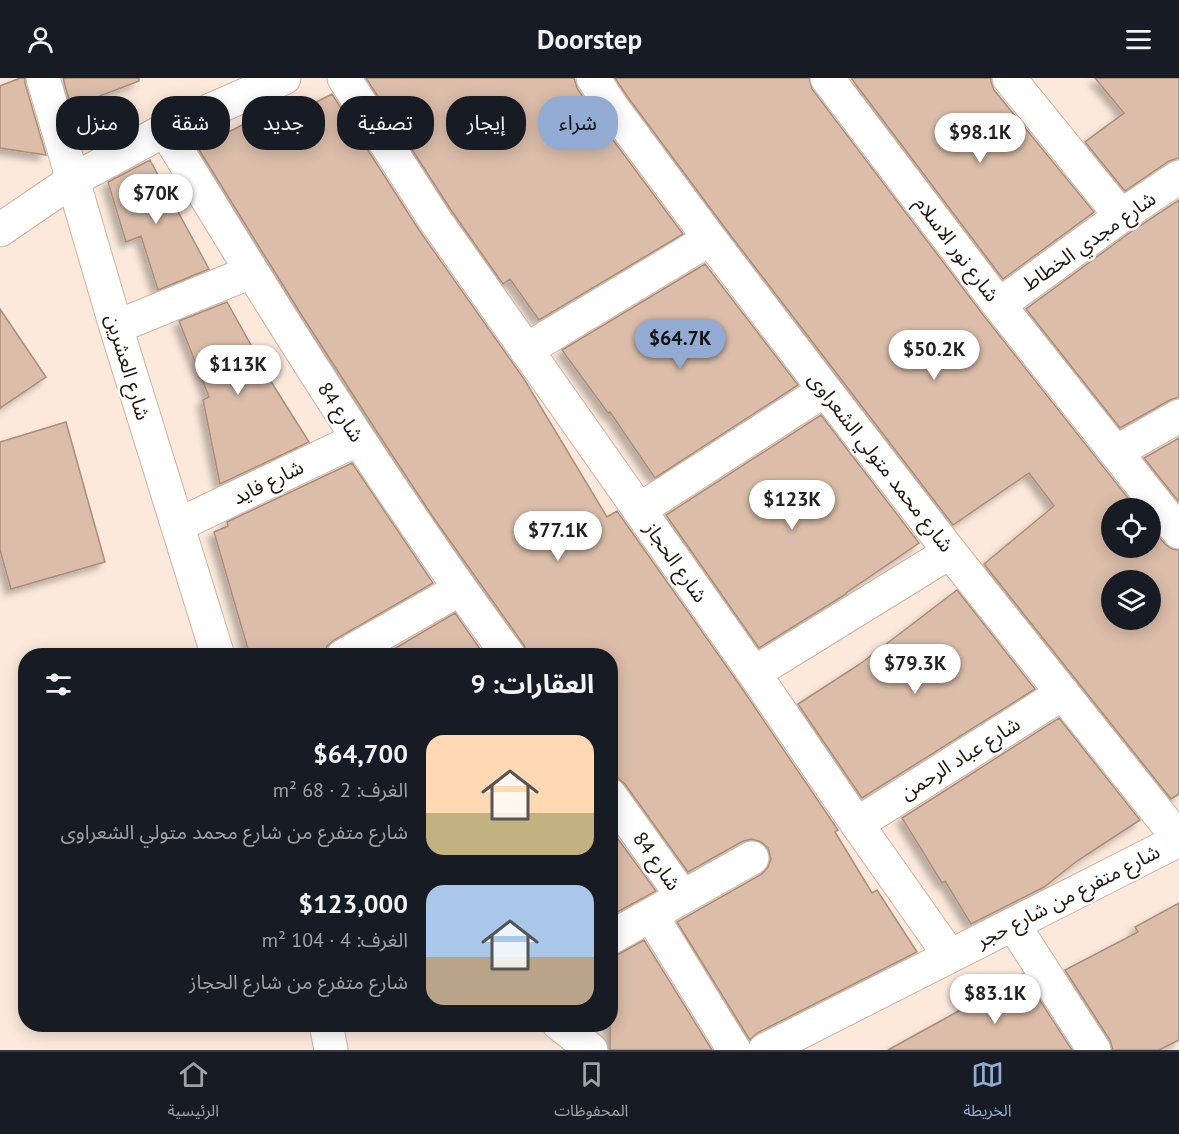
<!DOCTYPE html>
<html lang="ar">
<meta charset="utf-8">
<style>
:root{--surface:#171b24;--page:#20242c;--text:#f1f3f6;--muted:#9ea1a6;--line:#363941;--accent:#92abd2}
body{margin:0;font-family:"PT Sans","Noto Sans Arabic",sans-serif;background:var(--page);color:var(--text);direction:rtl;height:100vh;display:flex;flex-direction:column;font-size:22px;white-space:nowrap}
*{box-sizing:border-box;margin:0}
p{font-size:20px;color:var(--muted)}
.icon{flex:none;width:33px;height:33px;fill:none;stroke:currentColor;stroke-width:2;stroke-linecap:round;stroke-linejoin:round}
.map{position:relative;flex:1;overflow:hidden;direction:ltr}
.panel{position:absolute;left:18px;top:570px;width:600px;height:384px;display:flex;flex-direction:column;background:var(--surface);border-radius:24px;box-shadow:0 3px 15px #0003;direction:rtl}
.panel>*{flex:none}
.top-card{position:absolute;left:18px;top:18px;width:600px;height:54px;direction:rtl;display:flex;gap:12px}
.tools{position:absolute;left:1101px;top:420px;display:grid;gap:12px}
.tools a{display:grid;place-items:center;width:60px;height:60px;border-radius:50%;background:var(--surface);box-shadow:0 3px 15px #0003;font-size:30px}
.price{position:absolute;translate:-50% -51px;padding:0 14px;border-radius:21px;background:#fff;color:#222;font-size:20px;line-height:39px;filter:drop-shadow(0 2px 3px #0008)}
.price::after{content:'';position:absolute;left:50%;top:36px;width:18px;height:14px;margin-left:-9px;background:inherit;clip-path:polygon(0 0,100% 0,50% 100%)}
.price.current{background:var(--accent);color:#111}
ul{padding:0;list-style:none}
li{display:flex;align-items:center;gap:18px;height:150px;padding:0 24px}
li span{display:grid;place-items:center;flex:none;width:168px;height:120px;border-radius:18px;color:#555}
li>.icon{margin-inline-start:auto}
span .icon{width:72px;height:72px;fill:#fffc;stroke-width:1}
li b{font-size:26px}
h2{display:flex;justify-content:space-between;align-items:center;height:72px;padding:0 24px;font-size:26px}
.pill{padding:0 21px;border-radius:24px;background:var(--surface);box-shadow:0 3px 15px #0003;font-size:21px;line-height:54px}
.pill.current{background:var(--accent);color:#111}
header{display:flex;justify-content:space-between;align-items:center;height:78px;padding:0 24px;background:var(--surface);font-size:27px;font-weight:700}
.dock{display:flex;justify-content:space-around;align-items:center;height:84px;border-top:2px solid var(--line);background:var(--surface);font-size:16px;color:var(--muted)}
.dock a{display:grid;justify-items:center;gap:3px}
.dock .current{color:var(--accent)}
.map>svg:first-child{display:block}
.building{fill:#dbbda9;stroke:#aa8d7a;stroke-width:1.5;fill-rule:evenodd;filter:url(#shadow)}
.lines{fill:none;stroke-linecap:round;stroke-linejoin:round}
.minor-casing{stroke:#ceb19d;stroke-width:35}
.minor{stroke:#fff;stroke-width:33}
.labels{text-anchor:middle;stroke-width:5;stroke-linejoin:round;paint-order:stroke}
.street-label{font-size:20px;fill:#21160f;stroke:#fff}
</style>
<header><svg class="icon" aria-label="menu" viewBox="0 0 24 24"><path d="M4 6h16M4 12h16M4 18h16"/></svg>Doorstep<svg class="icon" aria-label="person" viewBox="0 0 24 24"><circle cx="12" cy="8" r="4"/><path d="M4 21q1-7 8-7t8 7"/></svg></header>
<div class="map">
<svg width="1179" height="972" viewBox="0 0 1179 972">
<defs>
<filter id="shadow"><feDropShadow dx="-5.5" dy="5.5" stdDeviation="3" flood-color="#0004"/></filter>
</defs>
<rect width="100%" height="100%" fill="#fce9dc"/>
<path class="building" d="M20,0H25V5L46,77L0,70V8Z
M63,0H139V3L71,29Z
M366,0H574L577,10L596,39L683,156L539,242L510,201L503,206L451,132Z
M615,0H809L812,11L984,238L1136,430H1112V470H1150V448L1165,466L1172,471L1179,472V716L1171,721L984,486L1054,428L1029,395L953,447L725,150L627,18ZM1112,502H1150V542H1112Z
M851,0H991V4L994,12L1094,134L1003,201Z
M1095,0H1179V80L1169,83L1125,113L1085,64L1124,35Z
M332,16L419,152L524,301L607,439L617,433L739,606L838,752L835,754L872,815L877,812L917,874L757,955L750,962L677,844L762,796L768,789L771,781L768,770L761,764L752,761L743,763L688,794L625,706L618,700L610,699V578H528L524,567L433,439L381,360L299,233L198,70L261,37L267,49Z
M150,82L209,191L158,212L141,158L126,164L108,104Z
M1179,122V319L1170,322L1120,350L1026,231L1132,153Z
M705,186L798,307L655,400L610,334L608,335L562,272Z
M227,224L275,310L309,364L220,406L203,322L209,319L179,243Z
M0,231L46,299L0,330Z
M821,337L919,465L846,515V516L759,570L666,437Z
M66,344L105,484L11,511L0,472V364Z
M1179,360V424L1144,380Z
M352,385L433,505L334,562L327,568L324,578H250L214,454L228,448L227,444Z
M957,512L1035,611L862,720L798,626L860,586Z
M455,535L485,578H382Z
M1059,640L1140,742L1077,783L1044,809L971,846L945,803L942,805L902,740Z
M610,750L656,813L610,838Z
M1179,825V962L1159,972H1113L1110,962L1065,892L1138,854L1135,849Z
M644,862L712,972H610V879L619,876Z
M1023,896L1072,972H888L975,924Z"/>
<g class="lines">
<g class="minor-casing">
<path id="minor" d="M43,0L116,249L218,578
M344,0L435,142L754,595L857,746L950,878
M593,0L612,29L710,161L825,312L950,474L1179,761
M827,0L999,227L1179,454
M1009,0L1121,138
M165,52C274,231 384,409 509,578
M0,152L73,102L165,52L284,0
M999,227L1121,138L1179,99
M116,249L251,194
M526,272L710,161
M1116,374L1179,338
M639,432L825,312
M178,447L358,361
M343,578L460,511
M754,595L950,474
M610,717L683,819
M857,746L1063,615
M651,837L734,972
M1013,846L1094,972
M610,860L752,780
M326,946L331,972
M559,946L572,956L591,972
M765,972L1179,762"/>
</g>
<use href="#minor" class="minor"/>
</g>
<g class="labels">
<g class="street-label">
<text transform="translate(1089 163) rotate(-35)" y="7">شارع مجدي الخطاط</text>
<text transform="translate(957 171) rotate(53)" y="7">شارع نور الاسلام</text>
<text transform="translate(128 289) rotate(73)" y="7">شارع العشرين</text>
<text transform="translate(341 334) rotate(57)" y="7">شارع 84</text>
<text transform="translate(881 384) rotate(52)" y="7">شارع محمد متولي الشعراوى</text>
<text transform="translate(268 404) rotate(-26)" y="7">شارع فايد</text>
<text transform="translate(676 484) rotate(55)" y="7">شارع الحجاز</text>
<text transform="translate(960 680) rotate(-32)" y="7">شارع عباد الرحمن</text>
<text transform="translate(657 783) rotate(55)" y="7">شارع 84</text>
<text transform="translate(1068 818) rotate(-27)" y="7">شارع متفرع من شارع حجر</text>
</g>
</g>
</svg>
<div class="tools">
<a><svg class="icon" aria-label="locate" viewBox="0 0 24 24"><circle cx="12" cy="12" r="6"/><path d="M12 2v4M12 18v4M2 12h4M18 12h4"/></svg></a>
<a><svg class="icon" aria-label="layers" viewBox="0 0 24 24"><path d="M12 4l9 5-9 5-9-5zM3 14l9 5 9-5"/></svg></a>
</div>
<b class="price" style="left:980px;top:86px">$98.1K</b>
<b class="price" style="left:156px;top:147px">$70K</b>
<b class="price current" style="left:680px;top:292px">$64.7K</b>
<b class="price" style="left:934px;top:303px">$50.2K</b>
<b class="price" style="left:238px;top:318px">$113K</b>
<b class="price" style="left:792px;top:453px">$123K</b>
<b class="price" style="left:558px;top:484px">$77.1K</b>
<b class="price" style="left:915px;top:617px">$79.3K</b>
<b class="price" style="left:995px;top:947px">$83.1K</b>
<div class="top-card">
<a class="pill current">شراء</a>
<a class="pill">إيجار</a>
<a class="pill">تصفية</a>
<a class="pill">جديد</a>
<a class="pill">شقة</a>
<a class="pill">منزل</a>
</div>
<section class="panel">
<h2>العقارات: 9<svg class="icon" aria-label="filters" viewBox="0 0 24 24"><path d="M4 7h16M4 17h16"/><circle cx="9" cy="7" r="2"/><circle cx="15" cy="17" r="2"/></svg></h2>
<ul>
<li><span style="background:linear-gradient(#ffd9b3 65%,#c2b280 0)"><svg class="icon" aria-label="home" viewBox="0 0 24 24"><path d="M3 11l9-7 9 7M6 9v11h12V9"/></svg></span><div><b>$64,700</b><p>الغرف: 2 · 68 m²</p><p>شارع متفرع من شارع محمد متولي الشعراوى</p></div></li>
<li><span style="background:linear-gradient(#a9c7e8 60%,#b9a48a 0)"><svg class="icon" aria-label="home" viewBox="0 0 24 24"><path d="M3 11l9-7 9 7M6 9v11h12V9"/></svg></span><div><b>$123,000</b><p>الغرف: 4 · 104 m²</p><p>شارع متفرع من شارع الحجاز</p></div></li>
</ul>
</section>
</div>
<nav class="dock">
<a class="current"><svg class="icon" aria-label="map" viewBox="0 0 24 24"><path d="M3 6l6-2 6 2 6-2v14l-6 2-6-2-6 2zM9 4v14M15 6v14"/></svg>الخريطة</a>
<a><svg class="icon" aria-label="saved" viewBox="0 0 24 24"><path d="M7 4h10v16l-5-4-5 4z"/></svg>المحفوظات</a>
<a><svg class="icon" aria-label="home" viewBox="0 0 24 24"><path d="M3 11l9-7 9 7M6 9v11h12V9"/></svg>الرئيسية</a>
</nav>
